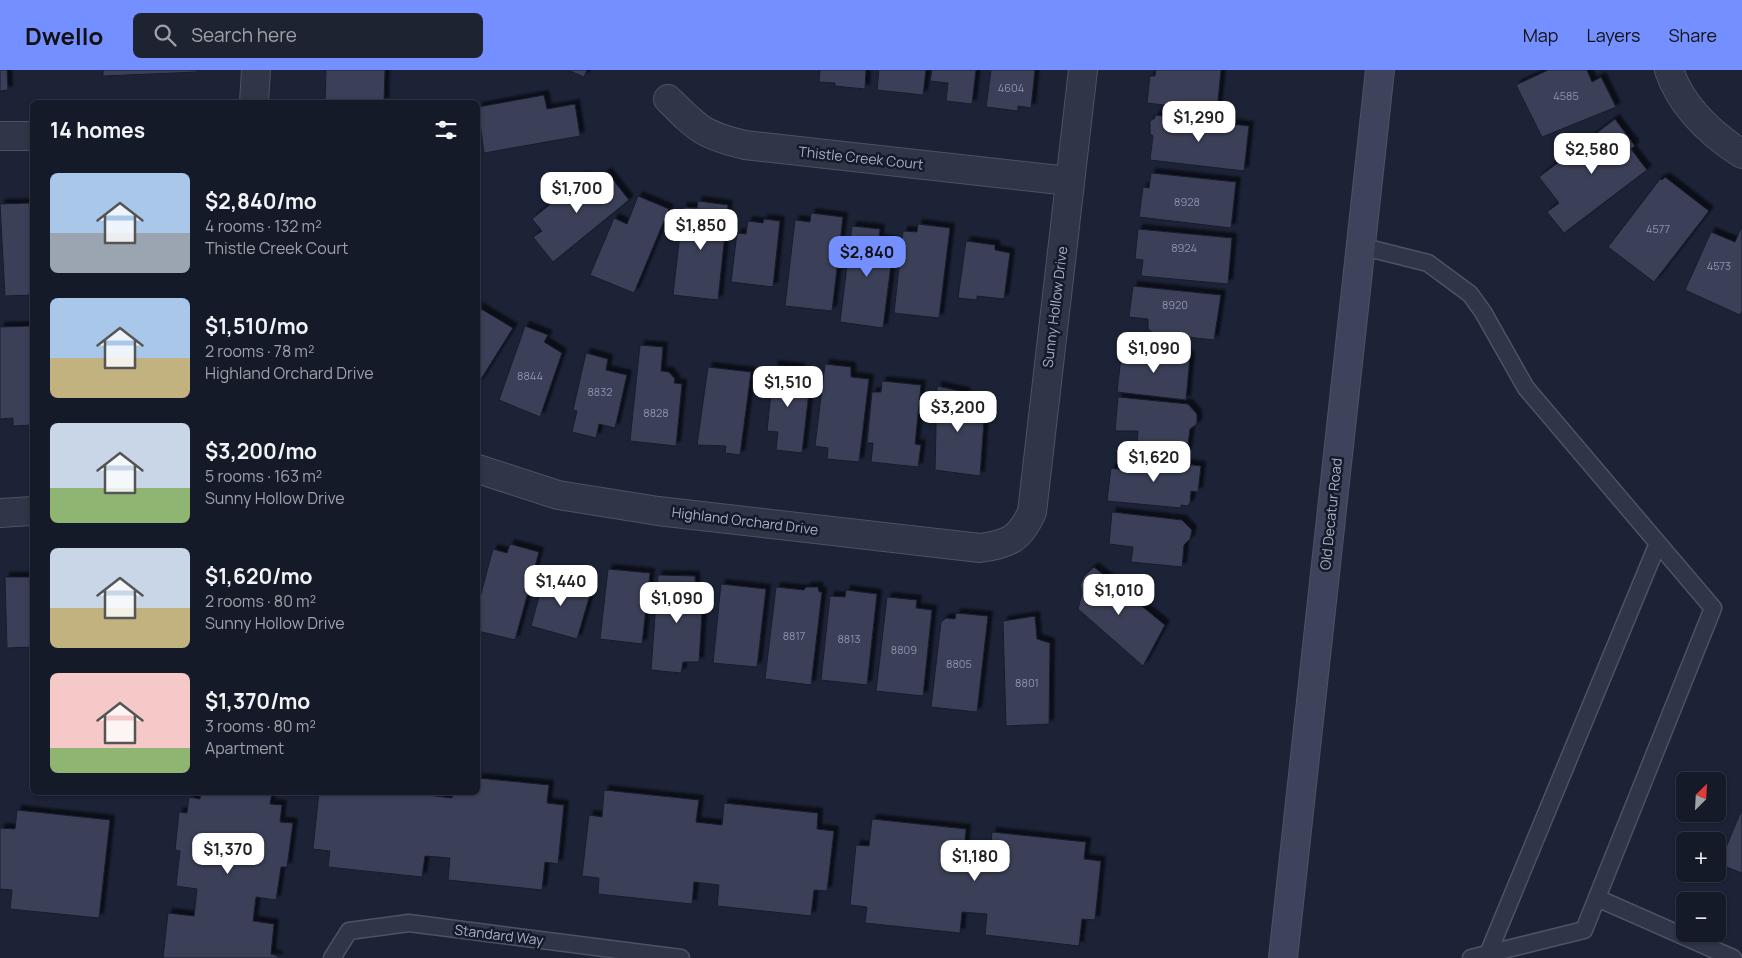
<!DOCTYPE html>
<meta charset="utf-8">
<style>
:root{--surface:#151a29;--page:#1e2331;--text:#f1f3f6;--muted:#9da1a8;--line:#343846;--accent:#748fff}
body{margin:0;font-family:Manrope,sans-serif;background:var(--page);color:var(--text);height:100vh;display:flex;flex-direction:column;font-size:19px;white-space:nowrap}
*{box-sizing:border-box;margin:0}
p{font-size:16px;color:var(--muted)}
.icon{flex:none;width:28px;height:28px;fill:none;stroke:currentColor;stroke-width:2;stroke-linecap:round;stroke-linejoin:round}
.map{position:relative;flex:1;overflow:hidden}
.sheet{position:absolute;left:30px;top:30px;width:450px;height:695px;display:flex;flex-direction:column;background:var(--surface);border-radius:8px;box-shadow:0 1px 4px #0004,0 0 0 1px var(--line)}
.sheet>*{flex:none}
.needle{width:32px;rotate:24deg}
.fabs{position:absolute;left:1676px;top:702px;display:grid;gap:10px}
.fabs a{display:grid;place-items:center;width:50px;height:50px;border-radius:8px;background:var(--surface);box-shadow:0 1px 4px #0004,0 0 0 1px var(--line);font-size:25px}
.price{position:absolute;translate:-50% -42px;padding:0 11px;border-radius:10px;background:#fff;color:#222;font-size:16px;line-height:32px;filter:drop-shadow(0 1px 2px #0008)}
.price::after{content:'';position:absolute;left:50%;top:30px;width:15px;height:11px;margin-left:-8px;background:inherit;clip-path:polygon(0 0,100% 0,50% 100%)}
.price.on{background:var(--accent);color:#111}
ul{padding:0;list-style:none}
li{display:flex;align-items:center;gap:15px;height:125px;padding:0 20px}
li span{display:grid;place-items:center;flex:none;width:140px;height:100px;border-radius:8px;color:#555}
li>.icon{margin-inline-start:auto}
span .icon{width:60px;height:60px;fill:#fffc;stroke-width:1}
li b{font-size:21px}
h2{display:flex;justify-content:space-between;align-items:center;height:60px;padding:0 20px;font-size:21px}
header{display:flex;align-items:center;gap:30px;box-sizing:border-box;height:70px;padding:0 25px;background:var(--accent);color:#111}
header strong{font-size:24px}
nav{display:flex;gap:28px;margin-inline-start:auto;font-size:18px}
.search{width:350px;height:45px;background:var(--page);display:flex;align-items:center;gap:12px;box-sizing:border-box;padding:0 18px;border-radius:8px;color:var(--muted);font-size:19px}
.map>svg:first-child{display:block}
.building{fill:#3a4159;stroke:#181d2d;filter:url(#shadow)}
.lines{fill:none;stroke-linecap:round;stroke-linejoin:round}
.lane-casing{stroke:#4d5265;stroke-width:19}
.street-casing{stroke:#4d5265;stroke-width:30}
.secondary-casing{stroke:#4d5265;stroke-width:30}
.lane{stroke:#303547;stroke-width:16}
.street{stroke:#303547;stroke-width:28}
.secondary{stroke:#3d435b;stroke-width:28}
.labels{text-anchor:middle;stroke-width:5;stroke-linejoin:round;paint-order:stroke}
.number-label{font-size:11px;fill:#8d93aa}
.street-label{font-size:14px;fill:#a9aec5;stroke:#161b2b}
</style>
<header>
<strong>Dwello</strong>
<div class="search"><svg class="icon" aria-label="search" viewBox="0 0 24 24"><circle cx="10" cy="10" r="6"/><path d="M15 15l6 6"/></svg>Search here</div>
<nav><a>Map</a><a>Layers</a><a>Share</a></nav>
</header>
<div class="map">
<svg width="1742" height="888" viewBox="0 0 1742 888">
<defs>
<filter id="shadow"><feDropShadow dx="4.5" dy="-4.5" stdDeviation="1" flood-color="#0009"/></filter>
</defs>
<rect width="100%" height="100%" fill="#1c2337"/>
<path class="building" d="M0,0H7L8,20L0,21Z
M103,0H196L197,2L103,6Z
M326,0H385L384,32H325Z
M568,0H587L584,7Z
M820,0H866L865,19L835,16V13L819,12Z
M879,0H926L923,25L877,20Z
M932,0H976L972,34L946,31L948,13L930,11Z
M991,0H1035L1031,38L1018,36V41L986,37Z
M1156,0H1221L1217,41L1147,33L1150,6H1155Z
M1548,0H1587L1592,12L1601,7L1616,37L1542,67L1516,15Z
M544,25L547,39L575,34L580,66L484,83L478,37Z
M1155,45L1249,56L1244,101L1150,90L1153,66L1150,64V51L1155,48Z
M1615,49L1635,76L1631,79L1647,100L1564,163L1547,142L1559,133L1539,107Z
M607,102L629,130L553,192L533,167L542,161L532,149L585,106L592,114Z
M1151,103L1236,112L1231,158L1139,147L1143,117L1149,118Z
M1665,107L1709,141L1654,212L1608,177L1660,109L1662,110Z
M638,126L669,139L634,223L590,205L614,148L627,154Z
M698,131L728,135L718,230L673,225L683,137L697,138Z
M32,133V225L5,226L0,134Z
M811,143L843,147L832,241L785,236L795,150L810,152Z
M764,149L780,151L773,217L731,212L737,163L746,164L748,151L763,153Z
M918,154L950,158L939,248L894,243L903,161L917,162Z
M852,156L880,159L879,169L894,171L883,258L840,252Z
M1742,156V241L1740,245L1685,220L1711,162L1735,172Z
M1138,159L1232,168L1228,214L1141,206L1143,190L1135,189Z
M966,171L995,175V180L1010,183L1004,229L977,226V230L958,228Z
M1133,216L1221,225L1214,270L1153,263L1148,259V249L1129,247Z
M478,237L513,258L478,314Z
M32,256V355L13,356V348L0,349V257Z
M525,256L548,265L544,272L562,283L540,347L499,330Z
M640,275L663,277L661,301L669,302L675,309L674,313L682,314L676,376L630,371Z
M1122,278L1190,286L1186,330L1117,322Z
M586,283L608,289L606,300L627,305L615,358L599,354L596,368L572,362L577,341L573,340Z
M825,294L851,297V307L869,309L859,392L827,389L828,378L815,376Z
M774,295L800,298L799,311L810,313L802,383L776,380L778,362L767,361Z
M708,297L751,302L740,385L725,383L726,376L697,375Z
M882,311L921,315L915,374L921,375L918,397L871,392L873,373H867L872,322H881Z
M937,316L965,322V331L985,336L980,406L935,400Z
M1118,327L1188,334L1197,344V354L1190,359L1187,382L1137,377L1138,361H1115Z
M1125,387L1201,396L1198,422L1191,421L1190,433L1187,436L1181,435V438L1107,431L1111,398L1123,400Z
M1112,442L1182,450L1192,460L1190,469L1184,475L1182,497L1131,492L1133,477L1109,474Z
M510,474L539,482L515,570L478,561V535L493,479L507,483Z
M1094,497L1165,555L1143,596L1078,539L1082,524L1080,515L1084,506Z
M608,499L650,503L642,574L600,569Z
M545,505L592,518L577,569L531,556Z
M658,505L695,506L696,525L703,526L699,592H683L681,603L651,600Z
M5,507H32V577L7,578Z
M721,514L766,519L757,597L713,593Z
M776,517L804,520L806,517H818L819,522H822L811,615L765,609Z
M846,520L877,524L867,615L821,610L830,526L845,527Z
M887,527L917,530L916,538L932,540L923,626L876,621Z
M956,543L988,546L977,642L931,637L941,552L946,548L955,549Z
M1035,546L1037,569L1050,573L1049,654L1006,656L1003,551Z
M478,708L549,715L547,733L564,735L558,794L545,792L542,820L448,810L450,788L425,786L422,807L328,797L330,781L313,779L319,722H427V725L452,728L453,722H478Z
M604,720L699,730L696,752L722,755L724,733L818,743L817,759L834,761L827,821L814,820L811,846L717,836L719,815L694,812L692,834L598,824L599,808L582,806L589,745L602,747Z
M201,722H272L270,734L282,735L280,752L293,753L287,797H281L276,830L256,827L253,851L274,854L271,884L278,886V888H163L168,843L194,846L197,819L176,816L180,781L175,780L179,742L187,743L189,727L200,729Z
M1742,739V803L1719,794Z
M17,740L110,750L99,848L10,839L12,820L0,819V758L15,759Z
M872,749L966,759L964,781L990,784L992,762L1086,772L1084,789L1101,791L1095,850L1082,849L1079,876L985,865L987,844L962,842L960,863L865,853L867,837L850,835L856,775L869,776Z"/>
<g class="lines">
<g class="lane-casing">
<path id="lane" d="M1360,176L1428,193L1470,224L1483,242L1526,318L1713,538L1584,860L1471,888
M1597,828L1733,888
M1488,884L1658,473
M332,888L349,861L409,853L681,888"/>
</g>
<g class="street-casing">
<path id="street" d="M1669,0C1681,36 1711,64 1742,84
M668,29C698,59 703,65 745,75L1069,111
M254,32L256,0
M0,66H32
M478,399L558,425L658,441L980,478C1009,474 1020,469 1032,442L1083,0
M0,443L32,441"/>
</g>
<g class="secondary-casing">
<path id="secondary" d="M1283,888L1380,0"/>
</g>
<use href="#lane" class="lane"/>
<use href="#street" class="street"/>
<use href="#secondary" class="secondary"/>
</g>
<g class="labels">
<g class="number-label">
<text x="1011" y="22">4604</text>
<text x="1566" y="30">4585</text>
<text x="1187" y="136">8928</text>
<text x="1658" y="163">4577</text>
<text x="1184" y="182">8924</text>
<text x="1719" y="200">4573</text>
<text x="1175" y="239">8920</text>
<text x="530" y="310">8844</text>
<text x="600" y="326">8832</text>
<text x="656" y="347">8828</text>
<text x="794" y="570">8817</text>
<text x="849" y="573">8813</text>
<text x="904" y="584">8809</text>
<text x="959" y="598">8805</text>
<text x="1027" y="617">8801</text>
</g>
<g class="street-label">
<text transform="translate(861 88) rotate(6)" y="5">Thistle Creek Court</text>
<text transform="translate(1055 237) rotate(-83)" y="5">Sunny Hollow Drive</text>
<text transform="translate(1331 444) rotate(-84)" y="5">Old Decatur Road</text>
<text transform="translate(745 451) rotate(7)" y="5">Highland Orchard Drive</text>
<text transform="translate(499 865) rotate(7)" y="5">Standard Way</text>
</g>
</g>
</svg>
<div class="fabs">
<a><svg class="needle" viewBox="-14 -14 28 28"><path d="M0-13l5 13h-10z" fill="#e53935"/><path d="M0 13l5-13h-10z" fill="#9da1a8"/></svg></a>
<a>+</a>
<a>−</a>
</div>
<b class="price" style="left:1199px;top:73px">$1,290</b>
<b class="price" style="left:1592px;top:105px">$2,580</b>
<b class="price" style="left:577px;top:144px">$1,700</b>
<b class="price" style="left:701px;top:181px">$1,850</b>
<b class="price on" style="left:867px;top:208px">$2,840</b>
<b class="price" style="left:1154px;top:304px">$1,090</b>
<b class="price" style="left:788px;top:338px">$1,510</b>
<b class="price" style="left:958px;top:363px">$3,200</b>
<b class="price" style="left:1154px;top:413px">$1,620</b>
<b class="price" style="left:561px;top:537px">$1,440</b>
<b class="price" style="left:1119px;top:546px">$1,010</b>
<b class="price" style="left:677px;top:554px">$1,090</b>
<b class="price" style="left:228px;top:805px">$1,370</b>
<b class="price" style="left:975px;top:812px">$1,180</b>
<section class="sheet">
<h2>14 homes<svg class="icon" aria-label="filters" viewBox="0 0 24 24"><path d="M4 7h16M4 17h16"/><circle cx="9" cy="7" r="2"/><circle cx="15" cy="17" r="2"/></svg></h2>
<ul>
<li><span style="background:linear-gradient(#a9c7e8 60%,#9aa5b1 0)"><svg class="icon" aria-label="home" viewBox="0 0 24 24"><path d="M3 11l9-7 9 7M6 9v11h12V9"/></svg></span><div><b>$2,840/mo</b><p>4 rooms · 132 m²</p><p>Thistle Creek Court</p></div></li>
<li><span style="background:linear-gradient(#a9c7e8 60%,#c2b280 0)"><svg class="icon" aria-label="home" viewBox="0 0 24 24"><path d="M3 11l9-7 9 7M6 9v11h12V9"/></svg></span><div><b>$1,510/mo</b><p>2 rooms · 78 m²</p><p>Highland Orchard Drive</p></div></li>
<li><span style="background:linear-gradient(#c9d6e8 65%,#8fb573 0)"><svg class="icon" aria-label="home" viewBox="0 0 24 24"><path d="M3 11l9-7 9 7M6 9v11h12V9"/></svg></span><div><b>$3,200/mo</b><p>5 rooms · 163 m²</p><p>Sunny Hollow Drive</p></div></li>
<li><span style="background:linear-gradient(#c9d6e8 60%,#c2b280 0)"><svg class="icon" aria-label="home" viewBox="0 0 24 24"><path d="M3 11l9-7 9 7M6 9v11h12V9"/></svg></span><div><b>$1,620/mo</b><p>2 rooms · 80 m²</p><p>Sunny Hollow Drive</p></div></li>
<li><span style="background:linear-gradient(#f6c9c9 75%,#8fb573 0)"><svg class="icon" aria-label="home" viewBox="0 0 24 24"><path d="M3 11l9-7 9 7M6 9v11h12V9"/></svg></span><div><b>$1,370/mo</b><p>3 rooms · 80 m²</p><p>Apartment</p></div></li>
</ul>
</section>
</div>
